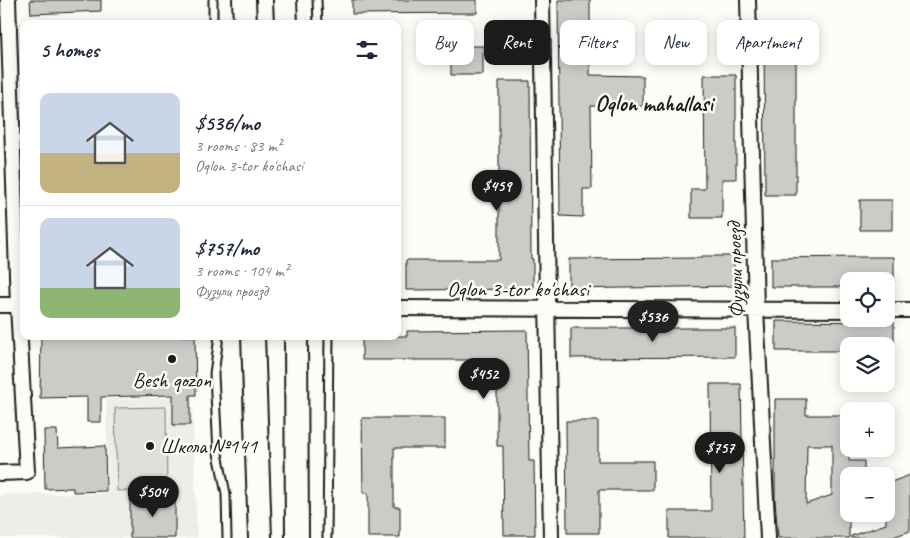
<!DOCTYPE html>
<meta charset="utf-8">
<style>
:root{--surface:#fff;--page:#f6f6f7;--text:#1f2937;--muted:#747a83;--line:#e0e1e3;--accent:#1c1c1c}
body{margin:0;font-family:Caveat,sans-serif;background:var(--page);color:var(--text);height:100vh;display:flex;flex-direction:column;font-size:19px;white-space:nowrap}
*{box-sizing:border-box;margin:0}
p{font-size:16px;color:var(--muted)}
.icon{flex:none;width:28px;height:28px;fill:none;stroke:currentColor;stroke-width:2;stroke-linecap:round;stroke-linejoin:round}
.map{position:relative;flex:1;overflow:hidden}
.drawer{position:absolute;left:20px;top:20px;width:381px;height:320px;display:flex;flex-direction:column;background:var(--surface);border-radius:10px;box-shadow:0 2px 12px #0003}
.drawer>*{flex:none}
.top-card{position:absolute;left:416px;top:20px;width:419px;height:45px;display:flex;gap:10px}
.tools{position:absolute;left:840px;top:272px;display:grid;gap:10px}
.tools a{display:grid;place-items:center;width:55px;height:55px;border-radius:10px;background:var(--surface);box-shadow:0 2px 12px #0003;font-size:25px}
.price{position:absolute;translate:-50% -42px;padding:0 11px;border-radius:18px;background:var(--accent);color:#fff;font-size:16px;line-height:32px;filter:drop-shadow(0 1px 2px #0008)}
.price::after{content:'';position:absolute;left:50%;top:30px;width:15px;height:11px;margin-left:-8px;background:inherit;clip-path:polygon(0 0,100% 0,50% 100%)}
.price.active{background:#222;color:#fff}
ul{padding:0;list-style:none}
li{display:flex;align-items:center;gap:15px;height:125px;padding:0 20px}
li+li{border-top:1px solid var(--line)}
li span{display:grid;place-items:center;flex:none;width:140px;height:100px;border-radius:10px;color:#555}
li>.icon{margin-inline-start:auto}
span .icon{width:60px;height:60px;fill:#fffc;stroke-width:1}
li b{font-size:21px}
h2{display:flex;justify-content:space-between;align-items:center;height:60px;padding:0 20px;font-size:21px}
.pill{padding:0 18px;border-radius:10px;background:var(--surface);box-shadow:0 2px 12px #0003;font-size:18px;line-height:45px}
.pill.active{background:var(--accent);color:#fff}
.map>svg:first-child{display:block}
.built{fill:#eeede9}
.green{fill:#e0dfdb;stroke:#7e7e7c}
.building{fill:#cccbc8;stroke:#1c1c1c;fill-rule:evenodd}
.lines{fill:none;stroke-linecap:round;stroke-linejoin:round}
.service-casing{stroke:#1c1c1c;stroke-width:11}
.minor-casing{stroke:#1c1c1c;stroke-width:18}
.primary-casing{stroke:#1c1c1c;stroke-width:26}
.service{stroke:#fdfcf7;stroke-width:7}
.minor{stroke:#fdfcf7;stroke-width:14}
.primary{stroke:#fdfcf7;stroke-width:22}
.poi-dot{fill:#1c1c1c;stroke:#fdfcf7;stroke-width:2}
.labels{text-anchor:middle;stroke-width:5;stroke-linejoin:round;paint-order:stroke}
.street-label{font-size:21px;fill:#1c1c1c;stroke:#fdfcf7}
.poi-label{font-size:21px;fill:#1c1c1c;stroke:#fdfcf7}
.neighbourhood-label{font-size:22px;font-weight:bold;fill:#1c1c1c;stroke:#fdfcf7}
</style>
<div class="map">
<svg width="910" height="538" viewBox="0 0 910 538">
<rect width="100%" height="100%" fill="#fdfcf7"/>
<filter id="ink" filterUnits="userSpaceOnUse"><feTurbulence type="fractalNoise" baseFrequency=".02" numOctaves="2"/><feDisplacementMap in="SourceGraphic" scale="10" xChannelSelector="R" yChannelSelector="G"/><feConvolveMatrix kernelMatrix="1 2 1 2 8 2 1 2 1" color-interpolation-filters="sRGB"/></filter>
<g filter="url(#ink)">
<path class="built" d="M192,397L197,538H0V494H108L106,399Z"/>
<path class="green" d="M166,407L167,490L117,491L115,408Z"/>
<path class="building" d="M30,0H101V11L31,14Z
M352,0H477V13L352,14Z
M558,0H590V75L643,76V106H591L592,189H583V217L560,216Z
M764,31H796V195H765Z
M451,46H483V75H451Z
M704,75H736V179H722V218H691V189H705Z
M499,81H530L531,259H533V289L406,290V260H499Z
M860,200H892V230H860Z
M702,256H734V286L569,289V259L702,258Z
M862,257H894V281H849V287H771V258Z
M776,321L894,322V346H849V351H776Z
M571,328H735V357L571,358Z
M527,330L529,461H534L535,535H504L503,446H497V360H362V336H407V331Z
M41,336H195L196,395H190V425H173V395L101,397V422H87V397L40,398Z
M710,384H741L744,538H669V511H711Z
M775,399H806V415H849V461H864V476H849V538H778L775,500ZM807,445H832V495L806,504Z
M362,418H445V448H394V507H400V537H368V493H363Z
M566,421H598V461H653V490H599V533H567Z
M44,430H57L58,448L105,446L106,491L73,492V488L45,489Z
M910,475V531L890,538H851V536L886,524V484Z
M175,498V538H130V499Z"/>
<g class="lines">
<g class="service-casing">
<path id="service" d="M213,0V24
M317,0L318,24
M219,336L214,374L218,453L226,494L227,538
M327,538L329,336"/>
</g>
<g class="minor-casing">
<path id="minor" d="M542,0L551,538
M748,0L756,309L768,538
M0,305H24
M398,308L849,310
M886,310H910
M0,473L27,472L18,305L8,0"/>
</g>
<g class="primary-casing">
<path id="primary" d="M244,0L245,24
M285,0L286,24
M253,336L260,538
M296,336L297,538"/>
</g>
<use href="#service" class="service"/>
<use href="#minor" class="minor"/>
<use href="#primary" class="primary"/>
</g>
</g>
<g class="poi-dot">
<circle cx="172" cy="359" r="5"/>
<circle cx="150" cy="446" r="5"/>
</g>
<g class="labels">
<g class="street-label">
<text transform="translate(735 270) rotate(-92)" y="7">Фузули проезд</text>
<text x="518" y="296">Oqlon 3-tor ko'chasi</text>
</g>
<g class="poi-label">
<text x="172" y="387">Besh qozon</text>
<text x="160" y="453" text-anchor="start">Школа №141</text>
</g>
<g class="neighbourhood-label">
<text x="654" y="111">Oqlon mahallasi</text>
</g>
</g>
</svg>
<div class="tools">
<a><svg class="icon" aria-label="locate" viewBox="0 0 24 24"><circle cx="12" cy="12" r="6"/><path d="M12 2v4M12 18v4M2 12h4M18 12h4"/></svg></a>
<a><svg class="icon" aria-label="layers" viewBox="0 0 24 24"><path d="M12 4l9 5-9 5-9-5zM3 14l9 5 9-5"/></svg></a>
<a>+</a>
<a>−</a>
</div>
<b class="price" style="left:497px;top:212px">$459</b>
<b class="price active" style="left:653px;top:343px">$536</b>
<b class="price" style="left:484px;top:400px">$452</b>
<b class="price" style="left:720px;top:474px">$757</b>
<b class="price" style="left:153px;top:518px">$504</b>
<div class="top-card">
<a class="pill">Buy</a>
<a class="pill active">Rent</a>
<a class="pill">Filters</a>
<a class="pill">New</a>
<a class="pill">Apartment</a>
</div>
<section class="drawer">
<h2>5 homes<svg class="icon" aria-label="filters" viewBox="0 0 24 24"><path d="M4 7h16M4 17h16"/><circle cx="9" cy="7" r="2"/><circle cx="15" cy="17" r="2"/></svg></h2>
<ul>
<li><span style="background:linear-gradient(#c9d6e8 60%,#c2b280 0)"><svg class="icon" aria-label="home" viewBox="0 0 24 24"><path d="M3 11l9-7 9 7M6 9v11h12V9"/></svg></span><div><b>$536/mo</b><p>3 rooms · 83 m²</p><p>Oqlon 3-tor ko'chasi</p></div></li>
<li><span style="background:linear-gradient(#c9d6e8 70%,#8fb573 0)"><svg class="icon" aria-label="home" viewBox="0 0 24 24"><path d="M3 11l9-7 9 7M6 9v11h12V9"/></svg></span><div><b>$757/mo</b><p>3 rooms · 104 m²</p><p>Фузули проезд</p></div></li>
</ul>
</section>
</div>
